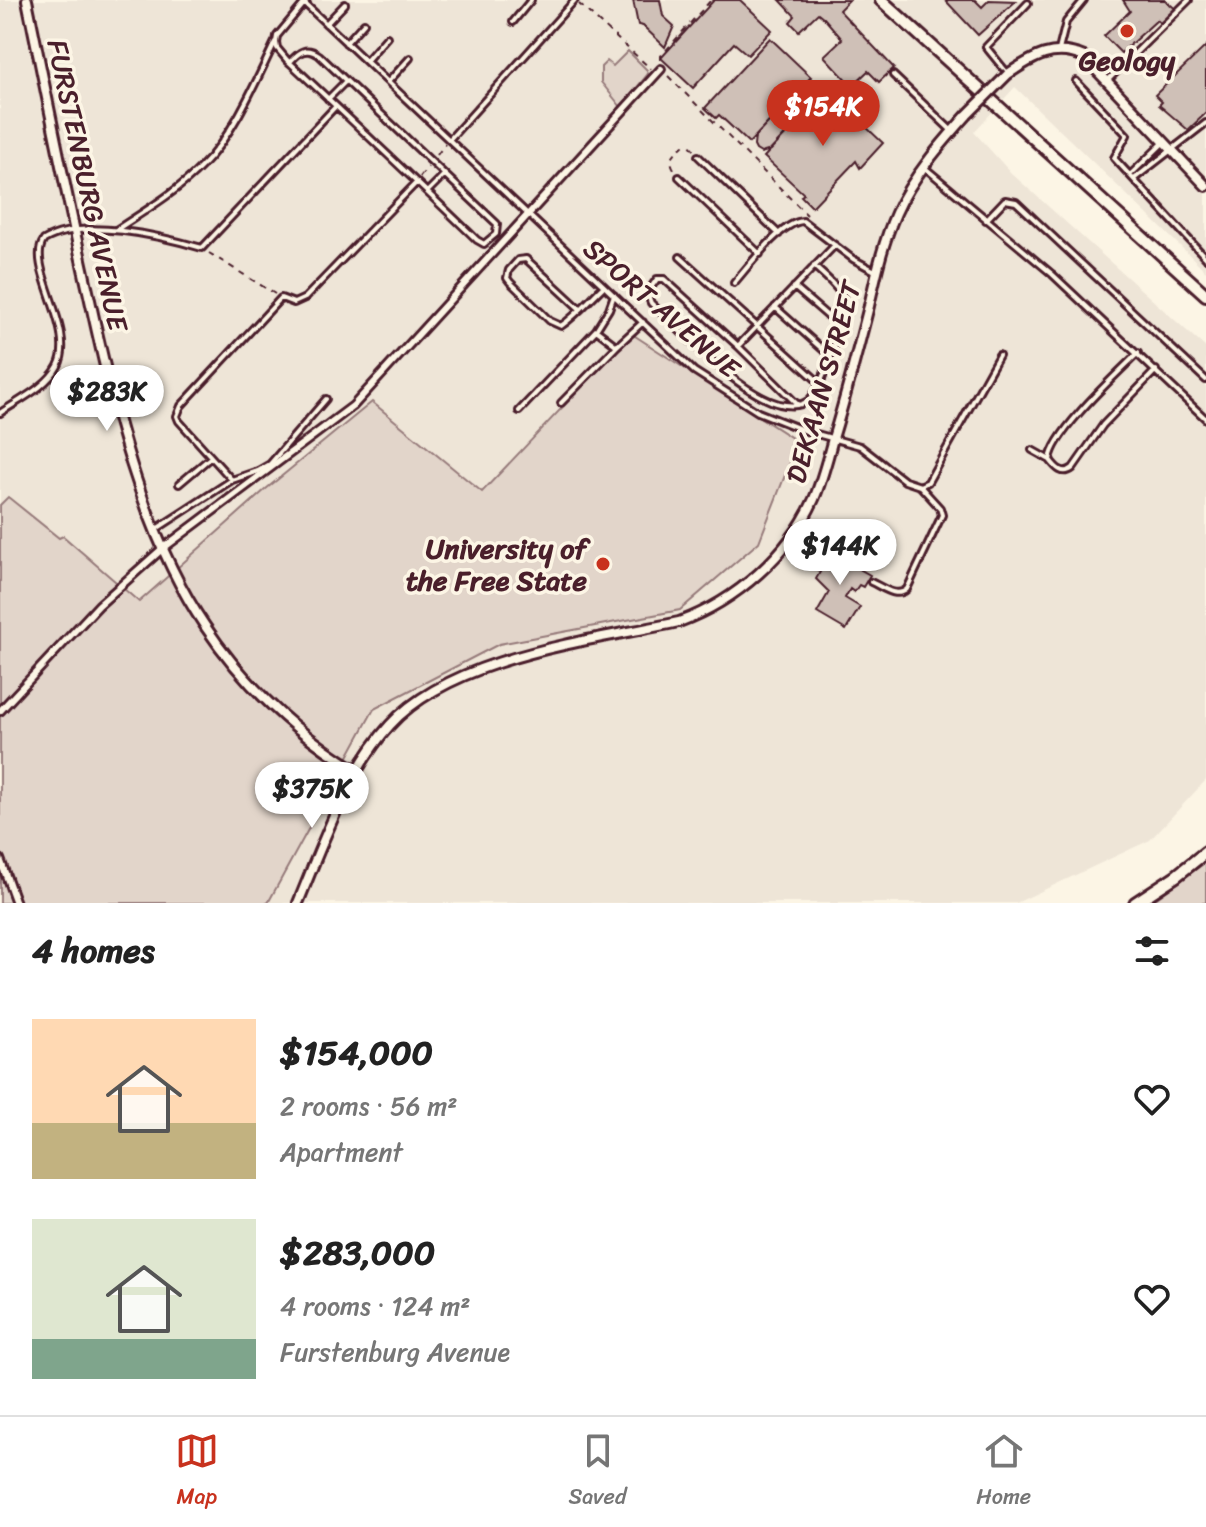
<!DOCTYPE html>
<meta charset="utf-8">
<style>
:root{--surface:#fff;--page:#f6f6f6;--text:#222;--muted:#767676;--line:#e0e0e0;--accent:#c8321e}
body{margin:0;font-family:Sriracha,sans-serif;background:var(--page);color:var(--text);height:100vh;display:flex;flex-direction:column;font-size:30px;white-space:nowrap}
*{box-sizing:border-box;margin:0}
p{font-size:26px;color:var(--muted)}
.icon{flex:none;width:44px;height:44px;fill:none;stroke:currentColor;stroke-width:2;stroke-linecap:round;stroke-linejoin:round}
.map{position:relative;height:903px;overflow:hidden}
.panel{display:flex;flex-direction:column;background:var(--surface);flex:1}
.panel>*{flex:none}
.price{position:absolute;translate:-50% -68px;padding:0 18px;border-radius:28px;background:#fff;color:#222;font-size:26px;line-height:52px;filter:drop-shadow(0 2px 4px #0008)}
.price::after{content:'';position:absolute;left:50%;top:48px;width:24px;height:18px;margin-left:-12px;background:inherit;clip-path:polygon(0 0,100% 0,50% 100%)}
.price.active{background:var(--accent);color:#fff}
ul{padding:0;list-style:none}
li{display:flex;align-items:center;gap:24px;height:200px;padding:0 32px}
li span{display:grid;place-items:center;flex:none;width:224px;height:160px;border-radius:0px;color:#555}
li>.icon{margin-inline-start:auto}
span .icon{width:96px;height:96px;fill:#fffc;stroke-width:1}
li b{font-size:34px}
h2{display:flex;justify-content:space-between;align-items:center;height:96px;padding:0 32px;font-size:34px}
.dock{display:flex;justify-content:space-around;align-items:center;height:112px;border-top:2px solid var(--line);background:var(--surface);font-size:22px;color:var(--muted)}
.dock a{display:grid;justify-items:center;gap:4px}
.dock .active{color:var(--accent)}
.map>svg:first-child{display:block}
.built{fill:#eee5d7}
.green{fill:#e2d5ca;stroke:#967a7a;stroke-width:2}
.building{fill:#cfc0b7;stroke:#4a1f2b;stroke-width:2}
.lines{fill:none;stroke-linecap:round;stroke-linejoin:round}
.service-casing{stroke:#4a1f2b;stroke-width:10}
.pedestrian-casing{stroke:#4a1f2b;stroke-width:12}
.minor-casing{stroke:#4a1f2b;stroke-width:14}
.tertiary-casing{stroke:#4a1f2b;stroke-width:16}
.path{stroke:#4a1f2b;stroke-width:2;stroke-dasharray:6 6;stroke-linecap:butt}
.service{stroke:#fcf5e5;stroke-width:4}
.pedestrian{stroke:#fcf5e5;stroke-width:6}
.minor{stroke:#fcf5e5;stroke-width:8}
.tertiary{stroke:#fcf5e5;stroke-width:10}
.minor-bridge-casing{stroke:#4a1f2b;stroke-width:14;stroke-linecap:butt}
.minor-bridge{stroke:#fcf5e5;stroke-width:8}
.poi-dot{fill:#c8321e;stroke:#fcf5e5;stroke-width:3}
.labels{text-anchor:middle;stroke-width:7;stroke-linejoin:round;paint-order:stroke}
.poi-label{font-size:28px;font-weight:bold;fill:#4a1f2b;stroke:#fcf5e5}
.street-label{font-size:28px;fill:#4a1f2b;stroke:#fcf5e5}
</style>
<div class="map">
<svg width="1206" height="903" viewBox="0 0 1206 903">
<rect width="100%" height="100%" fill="#fcf5e5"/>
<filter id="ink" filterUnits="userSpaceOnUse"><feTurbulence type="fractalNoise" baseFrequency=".0125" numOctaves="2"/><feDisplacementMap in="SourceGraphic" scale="16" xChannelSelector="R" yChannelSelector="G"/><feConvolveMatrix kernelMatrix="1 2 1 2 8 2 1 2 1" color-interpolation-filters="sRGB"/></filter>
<g filter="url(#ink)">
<path class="built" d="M0,0H1206V271L1015,87L974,132L1011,173L1206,348V780L1150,840L1016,903H0Z"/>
<path class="green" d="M628,51L647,70L648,74L621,107L601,82V67L607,61L613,66Z
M632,334L798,442L759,542L680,610L499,644L374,709L268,903H0V505L8,497L59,538L63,536L139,602L266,489L372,402L482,492Z
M1206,862V903H1150Z"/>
<path class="building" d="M633,0H660L663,16L674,26L665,47L643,26L638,25Z
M714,0H740L772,30L748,55L734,43L693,88L661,58Z
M780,0H849L839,10L894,68L879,82L868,71L852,86L824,56L842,39L824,18L818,13L799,31L790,22L795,16Z
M945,0H975L982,7L989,0L1016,1L978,35Z
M1123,0H1165L1178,11L1163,26L1157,20L1121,53L1104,36L1130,11Z
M770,38L811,77L749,143L719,115L716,118L705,108Z
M1206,46V113L1188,130L1159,105L1162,102L1155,95Z
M814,80L822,89V96L771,150L761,153L756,150L754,146L755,137L807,81Z
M827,90L883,143L860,168L856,161L812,207L801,196L804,194L764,157Z
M830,546L858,562L856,567L870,575L863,587L859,585L854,592L850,589L845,598L860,607L846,630L817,613L829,592L816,579L820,572L816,570Z"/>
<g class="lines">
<g class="service-casing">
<path id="service" d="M301,0L694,371L758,412L806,431L860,446L905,481L920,486L928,482L999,355
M513,22L531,0
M326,24L345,4
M346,43L364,23
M1059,50L1066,22L1084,0
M366,61L387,37
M290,62C299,52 306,46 319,55L497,224L496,234L484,244L477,240C414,179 351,120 287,60L277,48L276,42L277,36L307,0
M1008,74L986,47L1028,3
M893,75L952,131
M1108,80L1189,0
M1076,81L1127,135L1114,158L1206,258
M388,82L410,58
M328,99L346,81
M449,140L575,0
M698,156L779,234
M924,167L1052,274L1206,419
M1130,175L1163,143
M679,177L760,254
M1134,179L1206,123
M427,192L444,175
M986,220L1005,200L1016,202L1206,380
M116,230C146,210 177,192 202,166C233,135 256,82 275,42
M680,257L821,384
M814,266C823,275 838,286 843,298C848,314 822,389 809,400C803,405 793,406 785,405C745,400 681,332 651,303L647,293L657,279H664L738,346L835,245
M734,283C749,266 781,222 803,221L853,259L875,271
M794,287L839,326
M614,295L609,309L596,330L617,346L643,322
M775,307L830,356
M580,309L526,259L518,260L509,270L507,278L510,282L550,321L561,326C577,315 590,299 604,286
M738,346L798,405
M1138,353C1117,374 1053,432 1050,460C1056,468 1063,476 1073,468L1103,425L1156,370
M561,403L617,346
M519,411L596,330
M0,413C19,400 47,387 58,366C77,330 25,265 44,240C82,217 161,236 202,248L336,106
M1032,450L1050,460
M232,480L179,421L177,416L181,406L281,298L294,303L305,298L417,182
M179,484L211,457
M155,530L232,480L258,471L270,464L326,399
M871,582C882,587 897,599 907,589L942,515L940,508L920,486"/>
</g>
<g class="pedestrian-casing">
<path id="pedestrian" d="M0,711L99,605L162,549L353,406L661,69
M0,859L16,903"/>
</g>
<g class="minor-casing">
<path id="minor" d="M27,0C47,97 66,194 88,291C112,401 141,532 205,626C245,686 297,734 358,771
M1008,74C1033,57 1054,44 1084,57L1206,186
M298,903C322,845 347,772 390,725C453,656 590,641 679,622C736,601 789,555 814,499C823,478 828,456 834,435C847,392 858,349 869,306C876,275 883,242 896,213C912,177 941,144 967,115"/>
</g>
<g class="tertiary-casing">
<path id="tertiary" d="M881,0L1206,295
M1135,903L1176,876L1206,852"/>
</g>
<path class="path" d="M579,4L651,69
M660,60V57L711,0
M668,76L807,215
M437,155L445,144
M674,169C667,158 676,152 684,145H690L695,151
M420,177L428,167
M209,253L275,294"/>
<use href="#service" class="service"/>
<use href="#pedestrian" class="pedestrian"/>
<use href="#minor" class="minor"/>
<use href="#tertiary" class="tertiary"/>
<g class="minor-bridge-casing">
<path id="minor-bridge" d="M967,115L1008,74"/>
</g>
<use href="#minor-bridge" class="minor-bridge"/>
</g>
</g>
<g class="poi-dot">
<circle cx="1127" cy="31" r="8"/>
<circle cx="603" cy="564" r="8"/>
</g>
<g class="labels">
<g class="poi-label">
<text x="1127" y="70">Geology</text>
<text x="587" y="558" text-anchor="end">University of<tspan x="587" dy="32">the Free State</tspan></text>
</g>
<g class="street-label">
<text transform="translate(88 185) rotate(78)" y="10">FURSTENBURG AVENUE</text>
<text transform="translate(662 308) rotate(41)" y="10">SPORT AVENUE</text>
<text transform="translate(823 382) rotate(-74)" y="10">DEKAAN STREET</text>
</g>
</g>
</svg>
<b class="price active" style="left:823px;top:148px">$154K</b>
<b class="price" style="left:107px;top:433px">$283K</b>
<b class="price" style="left:840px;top:587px">$144K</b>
<b class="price" style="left:312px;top:830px">$375K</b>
</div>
<section class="panel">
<h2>4 homes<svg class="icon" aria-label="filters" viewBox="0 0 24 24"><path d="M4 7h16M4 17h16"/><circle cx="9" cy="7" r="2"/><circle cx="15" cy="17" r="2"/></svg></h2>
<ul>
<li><span style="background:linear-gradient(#ffd9b3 65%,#c2b280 0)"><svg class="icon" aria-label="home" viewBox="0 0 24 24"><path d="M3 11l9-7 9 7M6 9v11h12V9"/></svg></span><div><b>$154,000</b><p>2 rooms · 56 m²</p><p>Apartment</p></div><svg class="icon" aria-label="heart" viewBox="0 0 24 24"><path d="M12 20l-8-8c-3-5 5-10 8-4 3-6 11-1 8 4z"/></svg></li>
<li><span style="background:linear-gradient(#dfe7d0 75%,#7fa58c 0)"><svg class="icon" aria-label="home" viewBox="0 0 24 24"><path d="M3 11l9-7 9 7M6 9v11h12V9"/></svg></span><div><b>$283,000</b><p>4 rooms · 124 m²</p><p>Furstenburg Avenue</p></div><svg class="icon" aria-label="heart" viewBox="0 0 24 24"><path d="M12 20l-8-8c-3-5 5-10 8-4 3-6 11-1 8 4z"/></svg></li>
</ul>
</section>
<nav class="dock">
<a class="active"><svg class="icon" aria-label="map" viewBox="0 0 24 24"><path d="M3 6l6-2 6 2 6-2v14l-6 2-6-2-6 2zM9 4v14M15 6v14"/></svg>Map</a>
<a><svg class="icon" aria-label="saved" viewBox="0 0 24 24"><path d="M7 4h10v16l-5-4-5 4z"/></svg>Saved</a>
<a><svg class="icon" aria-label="home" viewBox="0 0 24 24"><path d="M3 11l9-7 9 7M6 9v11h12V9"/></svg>Home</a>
</nav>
